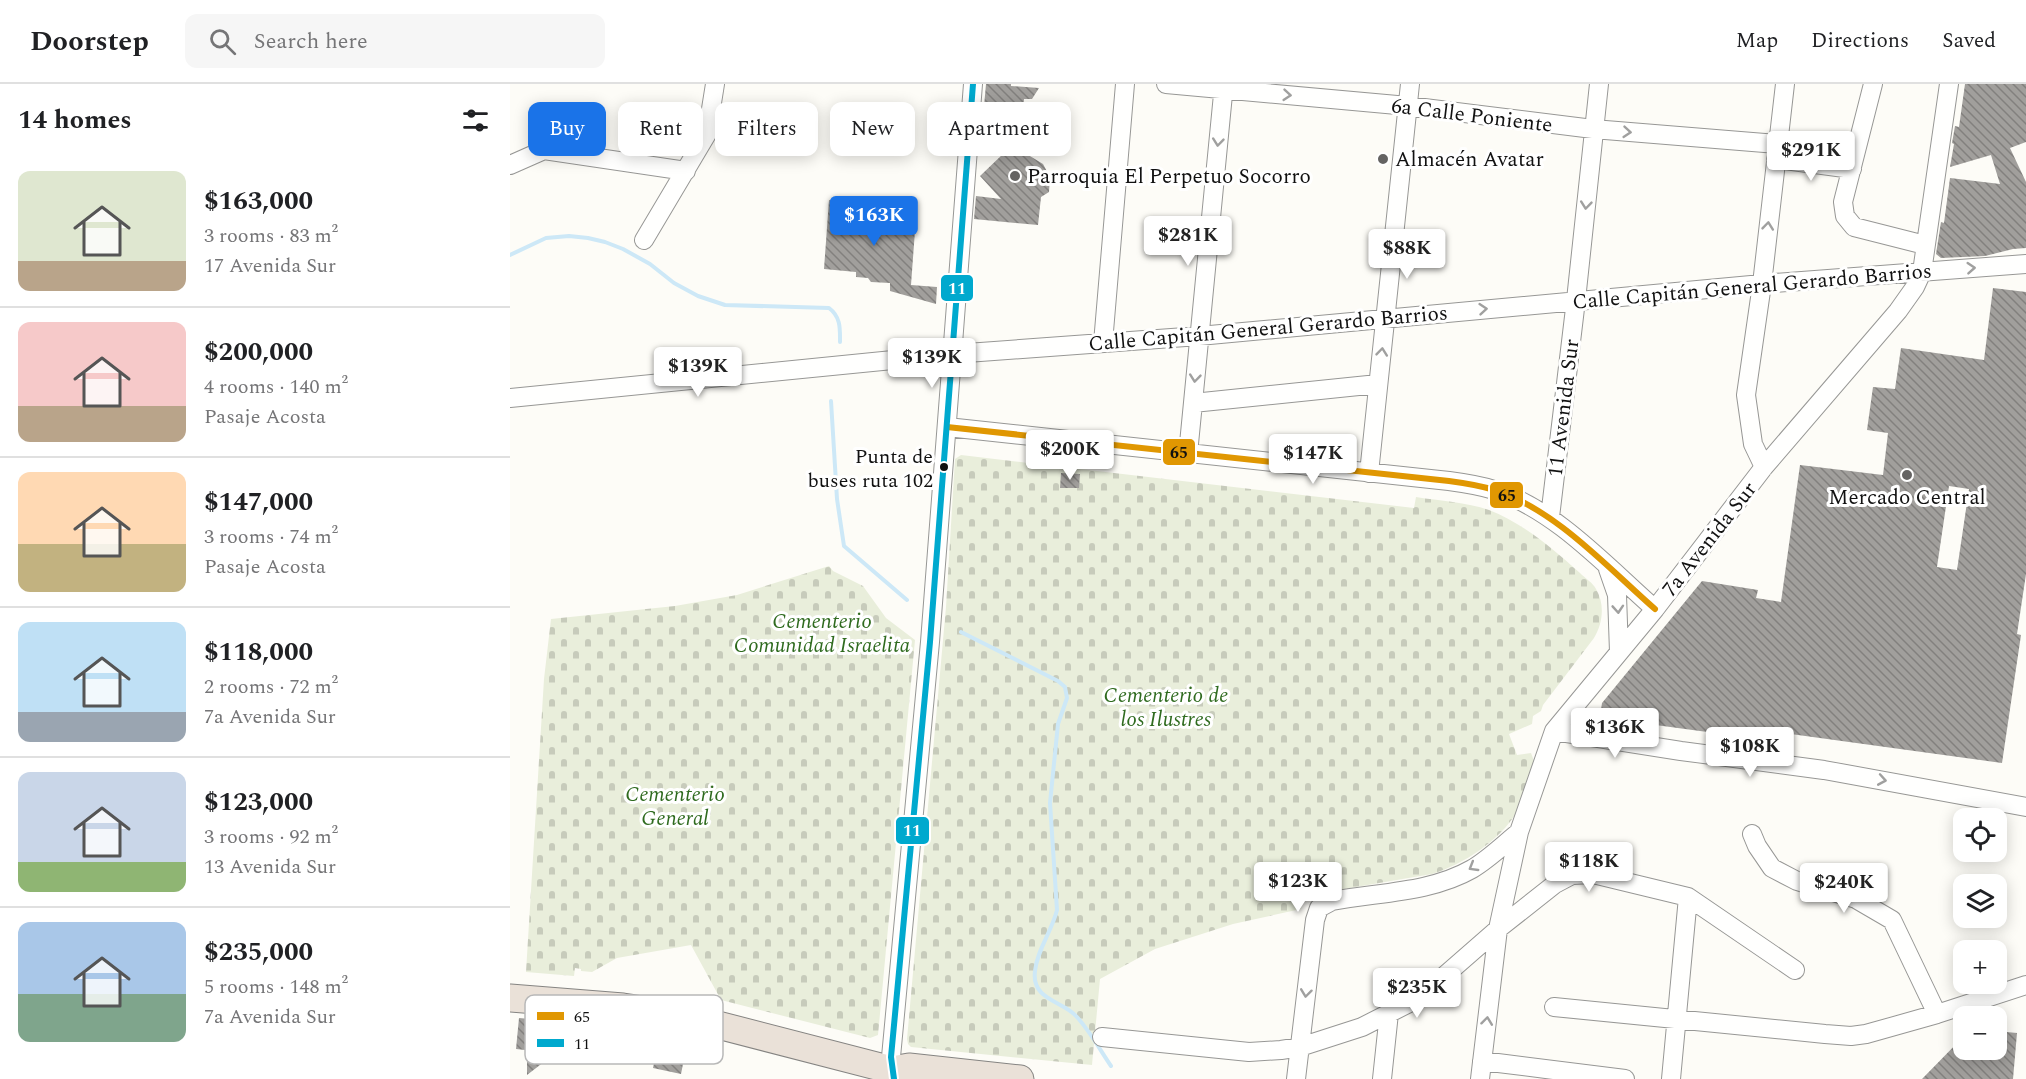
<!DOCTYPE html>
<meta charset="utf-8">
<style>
:root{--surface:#fff;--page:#f6f6f6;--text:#202124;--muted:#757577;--line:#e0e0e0;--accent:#1a73e8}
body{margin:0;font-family:Spectral,serif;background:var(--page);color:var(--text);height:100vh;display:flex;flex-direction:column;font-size:22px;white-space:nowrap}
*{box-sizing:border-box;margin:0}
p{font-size:20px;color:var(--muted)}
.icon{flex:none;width:33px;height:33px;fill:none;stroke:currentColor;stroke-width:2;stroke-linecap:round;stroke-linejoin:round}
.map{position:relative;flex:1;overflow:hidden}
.details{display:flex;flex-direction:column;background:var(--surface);width:510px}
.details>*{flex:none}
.top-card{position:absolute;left:18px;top:18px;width:570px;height:54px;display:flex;gap:12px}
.controls{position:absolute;left:1443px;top:724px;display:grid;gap:12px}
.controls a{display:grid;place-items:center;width:54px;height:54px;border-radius:12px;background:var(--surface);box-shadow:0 3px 15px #0003;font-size:30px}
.price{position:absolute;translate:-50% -51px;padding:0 14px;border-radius:6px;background:#fff;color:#222;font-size:20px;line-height:39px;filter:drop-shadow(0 2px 3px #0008)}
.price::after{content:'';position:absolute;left:50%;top:36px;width:18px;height:14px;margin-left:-9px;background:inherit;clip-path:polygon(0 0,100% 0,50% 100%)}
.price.selected{background:var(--accent);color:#fff}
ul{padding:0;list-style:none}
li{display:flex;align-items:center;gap:18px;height:150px;padding:0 18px}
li+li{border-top:2px solid var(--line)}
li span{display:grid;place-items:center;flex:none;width:168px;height:120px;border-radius:12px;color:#555}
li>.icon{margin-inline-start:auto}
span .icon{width:72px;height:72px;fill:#fffc;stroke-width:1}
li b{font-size:26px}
h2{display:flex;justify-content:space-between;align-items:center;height:72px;padding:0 18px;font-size:26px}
.chip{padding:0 21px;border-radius:12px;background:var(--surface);box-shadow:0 3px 15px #0003;font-size:21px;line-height:54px}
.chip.selected{background:var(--accent);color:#fff}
header{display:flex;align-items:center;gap:36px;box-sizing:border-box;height:84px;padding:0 30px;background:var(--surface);border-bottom:2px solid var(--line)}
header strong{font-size:28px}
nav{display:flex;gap:33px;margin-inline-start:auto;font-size:21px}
.search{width:420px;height:54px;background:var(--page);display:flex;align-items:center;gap:15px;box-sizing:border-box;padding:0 21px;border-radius:12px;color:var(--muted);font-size:22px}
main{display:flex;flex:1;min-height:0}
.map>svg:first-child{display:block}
.cemetery{fill:url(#cemetery-stones)}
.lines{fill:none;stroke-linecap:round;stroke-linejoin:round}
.stream{stroke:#cde8f7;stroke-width:4}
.building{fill:url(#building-back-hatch);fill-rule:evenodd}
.minor-casing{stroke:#979795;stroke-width:20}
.highway-casing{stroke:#858482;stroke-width:29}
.minor{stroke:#fffffe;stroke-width:18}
.highway{stroke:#eae1d8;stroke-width:27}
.bus-1-casing{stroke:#fff;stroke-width:10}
.bus-2-casing{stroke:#fff;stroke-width:10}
.bus-1{stroke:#e09702;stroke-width:6}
.bus-2{stroke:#00a9ce;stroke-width:6}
.oneway{stroke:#a0a09f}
.poi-dot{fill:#646362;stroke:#fff;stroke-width:2}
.bus-dot{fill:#111;stroke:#fff;stroke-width:2}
.labels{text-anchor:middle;stroke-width:6;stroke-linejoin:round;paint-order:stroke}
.bus-label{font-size:20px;fill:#111;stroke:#fff;text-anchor:end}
.street-label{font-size:21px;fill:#111;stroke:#fff}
.poi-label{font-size:21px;fill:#111;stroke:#fff;text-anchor:start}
.park-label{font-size:21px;font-style:italic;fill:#2f6b1f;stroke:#fff}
.key{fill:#fff;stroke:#b8b8b8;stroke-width:1.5}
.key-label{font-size:16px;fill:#111}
.line-badge{stroke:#fff;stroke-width:2}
.badge-label{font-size:16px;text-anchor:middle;font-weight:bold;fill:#fff}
.pale-badge-label{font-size:16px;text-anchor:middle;font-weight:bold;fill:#111}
</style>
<header>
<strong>Doorstep</strong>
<div class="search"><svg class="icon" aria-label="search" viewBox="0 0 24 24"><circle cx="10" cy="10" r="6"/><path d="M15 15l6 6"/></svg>Search here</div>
<nav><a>Map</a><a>Directions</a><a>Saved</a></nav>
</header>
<main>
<section class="details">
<h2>14 homes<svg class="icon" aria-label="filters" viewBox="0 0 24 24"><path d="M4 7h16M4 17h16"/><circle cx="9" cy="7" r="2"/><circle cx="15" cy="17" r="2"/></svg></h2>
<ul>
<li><span style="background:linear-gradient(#dfe7d0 75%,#b9a48a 0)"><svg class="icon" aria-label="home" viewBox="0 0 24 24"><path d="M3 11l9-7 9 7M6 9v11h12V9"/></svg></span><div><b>$163,000</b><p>3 rooms · 83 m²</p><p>17 Avenida Sur</p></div></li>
<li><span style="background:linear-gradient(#f6c9c9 70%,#b9a48a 0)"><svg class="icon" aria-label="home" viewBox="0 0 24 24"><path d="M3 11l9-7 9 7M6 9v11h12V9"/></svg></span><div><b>$200,000</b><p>4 rooms · 140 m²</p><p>Pasaje Acosta</p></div></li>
<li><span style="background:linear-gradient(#ffd9b3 60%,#c2b280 0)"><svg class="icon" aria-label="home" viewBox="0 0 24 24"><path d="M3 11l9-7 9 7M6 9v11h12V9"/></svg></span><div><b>$147,000</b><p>3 rooms · 74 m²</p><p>Pasaje Acosta</p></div></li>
<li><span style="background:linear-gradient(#bfe0f5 75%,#9aa5b1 0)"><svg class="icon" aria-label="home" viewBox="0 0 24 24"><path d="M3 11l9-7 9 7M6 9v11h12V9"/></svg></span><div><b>$118,000</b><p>2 rooms · 72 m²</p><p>7a Avenida Sur</p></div></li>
<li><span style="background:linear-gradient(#c9d6e8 75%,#8fb573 0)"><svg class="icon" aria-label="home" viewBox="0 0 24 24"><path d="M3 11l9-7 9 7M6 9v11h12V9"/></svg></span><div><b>$123,000</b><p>3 rooms · 92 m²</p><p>13 Avenida Sur</p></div></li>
<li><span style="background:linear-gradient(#a9c7e8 60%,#7fa58c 0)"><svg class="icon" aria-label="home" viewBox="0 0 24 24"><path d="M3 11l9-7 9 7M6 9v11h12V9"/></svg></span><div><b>$235,000</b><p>5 rooms · 148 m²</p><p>7a Avenida Sur</p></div></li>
</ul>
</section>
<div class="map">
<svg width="1516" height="995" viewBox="0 0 1516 995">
<defs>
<pattern id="cemetery-stones" width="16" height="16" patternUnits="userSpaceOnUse" patternTransform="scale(1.5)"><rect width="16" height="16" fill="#e9eedb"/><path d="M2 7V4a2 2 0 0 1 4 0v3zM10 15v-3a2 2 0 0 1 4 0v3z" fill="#c7cbbb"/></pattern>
<pattern id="building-back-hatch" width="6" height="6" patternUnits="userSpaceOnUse" patternTransform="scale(1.5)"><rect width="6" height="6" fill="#a19f9c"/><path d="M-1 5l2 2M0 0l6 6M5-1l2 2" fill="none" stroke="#82807e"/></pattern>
</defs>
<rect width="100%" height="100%" fill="#fdfcf7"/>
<path class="cemetery" d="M451,371L904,424L906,413C930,417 956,418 979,426C1013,439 1043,465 1070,489C1075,494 1083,499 1086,505C1095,520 1093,539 1084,554L1033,621L1031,627L1023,632L1022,640L999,650L1007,671L1021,669L1024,677L1007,728C989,757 954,780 922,790L793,812L791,825L723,840L645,865L590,895L582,981L401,963L398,960L397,955L436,523L445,375Z
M319,482L323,487L353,502L376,534L405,556L368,951L360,954L211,916L181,861L107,874L82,888L71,887V885L65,884L64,892L16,888L34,595L41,535L165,522L227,511Z"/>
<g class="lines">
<path class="stream" d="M0,171L36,154L59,152L78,154L95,158L113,165L140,180L164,199L188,212L215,221L319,224C331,233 330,245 330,258
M321,317L327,415L334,462L397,516
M451,548L548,597L555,603L557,614L548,640L540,719L547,826C542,847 527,866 525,887C521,916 553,917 566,932C580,947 590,966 601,982"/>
</g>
<path class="building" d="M476,0H501V2L529,4L522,15H514L510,55L534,51L535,53L510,66L533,80L540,93L539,108L531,113L528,141L464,135L466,112L491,115L470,92L494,69L470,67Z
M1455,0H1516V58L1500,64L1516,98V164L1503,165L1475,172L1431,174L1426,170L1431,138L1434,139L1440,94L1490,100L1481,71L1440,83L1444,60L1442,59L1445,42L1449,43Z
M319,116L342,118V121L389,125L388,131L406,133L401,201L427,203L426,220L380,207V199L361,198L358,194L346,193V188L314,185Z
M1483,204L1516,208V490L1507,550L1511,551L1492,679L1229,643L1227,652L1101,635L1093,631L1091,626L1092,619L1192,497L1248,506L1246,514L1271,518L1290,381L1373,391L1378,349L1357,346L1363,303L1385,305L1391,264L1474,276ZM1439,402L1459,405L1447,486L1427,483Z
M551,389L570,390L569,404H550Z
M9,934L31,936L52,964L17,991V975L15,966L6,965Z
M1486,947L1507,949L1503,995H1412L1454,952V966H1486Z
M150,950L178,955L171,990L143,984Z"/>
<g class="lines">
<g class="minor-casing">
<path id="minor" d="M656,0L898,22L1083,45L1267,60
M1363,0L1333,118L1335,132L1344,143L1415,161
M1266,75L1342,85
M0,81L34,66L176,87
M134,156L197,50L205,0
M593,259L615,0
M0,314L443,270L689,252L1252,200L1516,180
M683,319L868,300
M437,343L939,397C954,399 969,401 984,406C1045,425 1097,483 1145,525
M678,370L714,0
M1254,383L1243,360L1236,311L1252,200L1275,0
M859,389L900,0
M1040,433L1066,216L1089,0
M1098,485L1107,511L1109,568
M1044,647L1171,667L1314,686L1516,723
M1242,750L1247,762L1262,784L1287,797L1346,815L1382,836L1427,930
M1044,923L1315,950L1341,952L1356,950L1427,930L1516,901
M592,953L739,968L771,966L790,963L852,943L909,914L988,845L1045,800L1062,791L1083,790L1178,813L1285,886
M972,977L1115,995
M384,995L381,973L420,558L463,0
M786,995L805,836L809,824L822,817C868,808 920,809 962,785C979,775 994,760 1009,748
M872,995L879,929
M970,995L988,845L1009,748L1044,647L1145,525L1254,383L1388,227L1405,203L1412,188L1439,0
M1161,995L1178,813"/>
</g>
<g class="highway-casing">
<path id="highway" d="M0,914L113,923L173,932L382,986L399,983L510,995"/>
</g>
<use href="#minor" class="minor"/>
<use href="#highway" class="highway"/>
<g class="bus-1-casing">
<path id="bus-1" d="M437,343L939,397C954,399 969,401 984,406C1045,425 1097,483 1145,525"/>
</g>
<g class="bus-2-casing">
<path id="bus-2" d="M384,995L381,973L420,558L463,0"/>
</g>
<use href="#bus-1" class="bus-1"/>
<use href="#bus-2" class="bus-2"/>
</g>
<defs><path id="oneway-chevron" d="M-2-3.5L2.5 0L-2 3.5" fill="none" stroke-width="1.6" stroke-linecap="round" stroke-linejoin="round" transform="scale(1.5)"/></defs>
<g class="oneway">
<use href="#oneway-chevron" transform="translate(777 11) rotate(5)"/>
<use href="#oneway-chevron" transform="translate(1117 48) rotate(5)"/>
<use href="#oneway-chevron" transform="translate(708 58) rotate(96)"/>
<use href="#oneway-chevron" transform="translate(1076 121) rotate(96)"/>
<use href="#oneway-chevron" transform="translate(1258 142) rotate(-84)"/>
<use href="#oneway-chevron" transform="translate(1461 184) rotate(-4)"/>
<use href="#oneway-chevron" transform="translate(973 225) rotate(-5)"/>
<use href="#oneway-chevron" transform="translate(872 268) rotate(-84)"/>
<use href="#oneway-chevron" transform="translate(685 294) rotate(96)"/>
<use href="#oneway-chevron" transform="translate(1108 525) rotate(86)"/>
<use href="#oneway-chevron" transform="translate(1372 696) rotate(10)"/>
<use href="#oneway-chevron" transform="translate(963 783) rotate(149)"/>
<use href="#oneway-chevron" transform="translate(796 909) rotate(97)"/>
<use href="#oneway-chevron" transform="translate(977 937) rotate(-83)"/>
</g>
<g class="poi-dot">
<circle cx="873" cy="75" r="6"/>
<circle cx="505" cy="92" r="6"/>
<circle cx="1397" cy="391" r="6"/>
</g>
<circle class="bus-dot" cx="434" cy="383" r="5"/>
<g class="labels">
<g class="bus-label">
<text x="423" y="379">Punta de<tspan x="423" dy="24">buses ruta 102</tspan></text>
</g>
<g class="street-label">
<text transform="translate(962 31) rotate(7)" y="7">6a Calle Poniente</text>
<text transform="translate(1242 202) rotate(-5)" y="7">Calle Capitán General Gerardo Barrios</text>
<text transform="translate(758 244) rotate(-5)" y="7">Calle Capitán General Gerardo Barrios</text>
<text transform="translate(1053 324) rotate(-83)" y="7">11 Avenida Sur</text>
<text transform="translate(1199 455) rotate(-52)" y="7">7a Avenida Sur</text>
</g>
<g class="poi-label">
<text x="885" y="82">Almacén Avatar</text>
<text x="517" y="99">Parroquia El Perpetuo Socorro</text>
<text x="1397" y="420" text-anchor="middle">Mercado Central</text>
</g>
<g class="park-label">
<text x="312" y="544">Cementerio<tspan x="312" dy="24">Comunidad Israelita</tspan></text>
<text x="656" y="618">Cementerio de<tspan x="656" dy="24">los Ilustres</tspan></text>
<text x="165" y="717">Cementerio<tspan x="165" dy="24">General</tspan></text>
</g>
</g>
<rect x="15" y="911" width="198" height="69" rx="9" class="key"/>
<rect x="27" y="928" width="27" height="8" fill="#e09702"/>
<rect x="27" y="955" width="27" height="8" fill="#00a9ce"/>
<g class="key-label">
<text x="64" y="938">65</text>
<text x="64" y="965">11</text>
</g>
<g class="line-badge">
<rect x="430" y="190" width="34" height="28" rx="6" fill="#00a9ce"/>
<rect x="652" y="354" width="34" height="28" rx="6" fill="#e09702"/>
<rect x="979" y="397" width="35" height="28" rx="6" fill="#e09702"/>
<rect x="385" y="732" width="35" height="29" rx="6" fill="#00a9ce"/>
</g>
<g class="badge-label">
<text x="447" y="210">11</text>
<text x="402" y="752">11</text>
</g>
<g class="pale-badge-label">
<text x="669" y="374">65</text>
<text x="997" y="417">65</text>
</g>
</svg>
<div class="controls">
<a><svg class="icon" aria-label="locate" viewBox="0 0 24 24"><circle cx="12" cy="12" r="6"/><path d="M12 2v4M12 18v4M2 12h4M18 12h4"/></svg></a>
<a><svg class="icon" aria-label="layers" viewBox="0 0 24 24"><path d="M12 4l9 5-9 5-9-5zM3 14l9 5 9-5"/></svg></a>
<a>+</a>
<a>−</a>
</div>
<b class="price" style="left:1301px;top:98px">$291K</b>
<b class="price selected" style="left:364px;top:163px">$163K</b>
<b class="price" style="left:678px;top:183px">$281K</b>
<b class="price" style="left:897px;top:196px">$88K</b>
<b class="price" style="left:422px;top:305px">$139K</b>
<b class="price" style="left:188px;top:314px">$139K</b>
<b class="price" style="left:560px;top:397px">$200K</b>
<b class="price" style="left:803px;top:401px">$147K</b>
<b class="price" style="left:1105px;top:675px">$136K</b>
<b class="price" style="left:1240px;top:694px">$108K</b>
<b class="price" style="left:1079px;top:809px">$118K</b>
<b class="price" style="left:788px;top:829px">$123K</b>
<b class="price" style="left:1334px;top:830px">$240K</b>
<b class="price" style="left:907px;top:935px">$235K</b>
<div class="top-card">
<a class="chip selected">Buy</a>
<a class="chip">Rent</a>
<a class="chip">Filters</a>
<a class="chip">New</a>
<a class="chip">Apartment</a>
</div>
</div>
</main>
